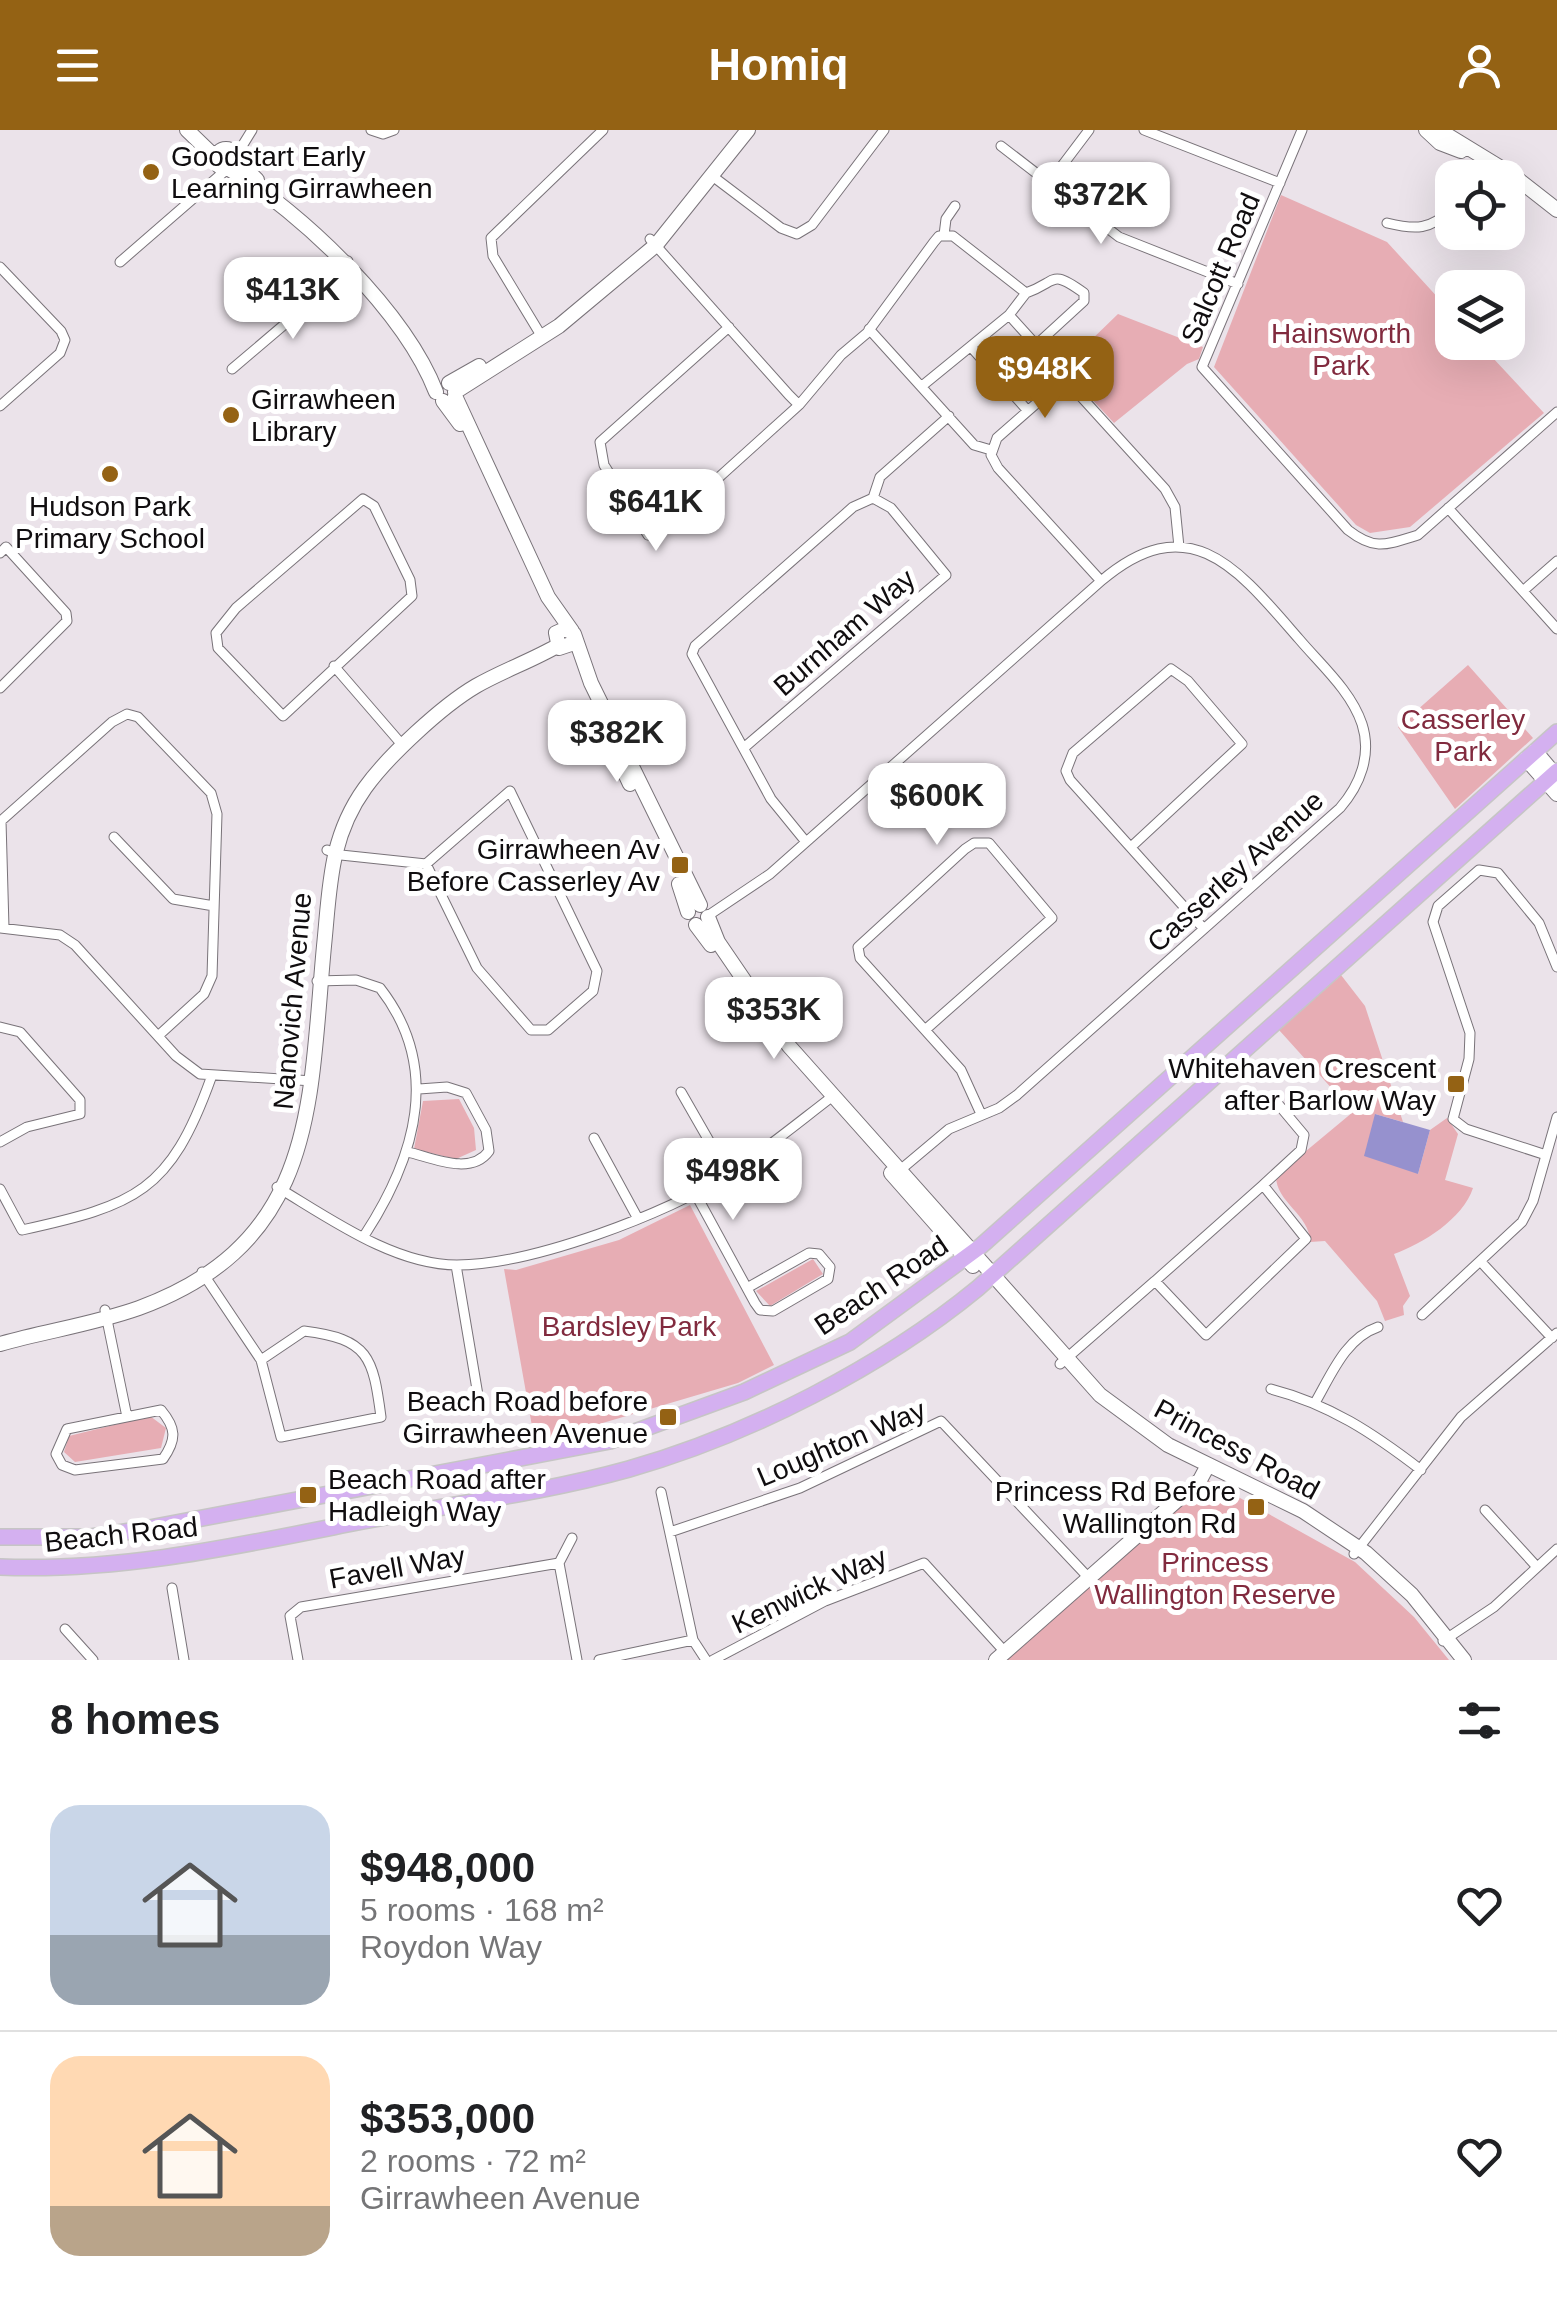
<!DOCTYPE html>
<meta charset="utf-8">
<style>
:root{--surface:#fff;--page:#f6f6f6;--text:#202124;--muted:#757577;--line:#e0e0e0;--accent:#946214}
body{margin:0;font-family:Arial,sans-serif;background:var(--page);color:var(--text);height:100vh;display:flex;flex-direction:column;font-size:38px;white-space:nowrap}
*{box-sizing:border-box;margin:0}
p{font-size:32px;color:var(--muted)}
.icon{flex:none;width:55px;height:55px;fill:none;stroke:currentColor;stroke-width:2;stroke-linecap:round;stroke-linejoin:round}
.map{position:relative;height:1530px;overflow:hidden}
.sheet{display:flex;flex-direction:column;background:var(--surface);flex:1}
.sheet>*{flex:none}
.tools{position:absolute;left:1435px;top:30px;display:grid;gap:20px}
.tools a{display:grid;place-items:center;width:90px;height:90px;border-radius:20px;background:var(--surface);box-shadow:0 10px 40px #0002;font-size:50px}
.price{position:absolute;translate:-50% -85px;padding:0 22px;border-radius:20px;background:#fff;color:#222;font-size:32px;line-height:65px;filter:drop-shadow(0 2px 5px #0008)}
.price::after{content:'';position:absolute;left:50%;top:60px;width:30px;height:22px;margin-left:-15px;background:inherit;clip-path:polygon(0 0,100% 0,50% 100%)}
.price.current{background:var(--accent);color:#fff}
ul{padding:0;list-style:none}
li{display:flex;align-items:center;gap:30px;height:250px;padding:0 50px}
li+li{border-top:2px solid var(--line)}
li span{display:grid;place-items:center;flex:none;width:280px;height:200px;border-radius:30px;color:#555}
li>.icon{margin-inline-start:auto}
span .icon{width:120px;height:120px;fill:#fffc;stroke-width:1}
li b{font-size:42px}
h2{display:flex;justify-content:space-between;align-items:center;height:120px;padding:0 50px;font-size:42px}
header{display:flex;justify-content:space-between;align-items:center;height:130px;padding:0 50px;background:var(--accent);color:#fff;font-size:45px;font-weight:700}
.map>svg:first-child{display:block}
.green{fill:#e7adb4}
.water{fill:#9691ce}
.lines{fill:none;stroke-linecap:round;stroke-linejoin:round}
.street-casing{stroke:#797379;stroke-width:11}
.secondary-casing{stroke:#797379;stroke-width:16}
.primary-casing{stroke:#c6c5c5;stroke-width:18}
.street{stroke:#fff;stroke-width:9}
.secondary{stroke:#fff;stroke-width:14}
.primary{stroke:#d4b0f0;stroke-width:15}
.poi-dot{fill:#946214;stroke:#fff;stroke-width:4}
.labels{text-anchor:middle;stroke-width:10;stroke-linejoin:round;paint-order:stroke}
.poi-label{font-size:28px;fill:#100d0f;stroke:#fff;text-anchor:end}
.street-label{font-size:28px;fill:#100d0f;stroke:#fff}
.park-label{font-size:28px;fill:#812a3e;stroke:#fff}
</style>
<header><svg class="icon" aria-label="menu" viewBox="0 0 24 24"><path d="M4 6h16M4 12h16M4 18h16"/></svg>Homiq<svg class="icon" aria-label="person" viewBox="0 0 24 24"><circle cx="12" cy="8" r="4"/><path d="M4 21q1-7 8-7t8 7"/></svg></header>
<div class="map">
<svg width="1557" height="1530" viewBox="0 0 1557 1530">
<rect width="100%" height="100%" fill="#ebe3ea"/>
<path class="green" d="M1281,65L1387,112L1452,183V212L1479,213L1544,283L1410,397L1370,403L1356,395L1214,237Z
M1118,184L1203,217L1199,229L1187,234L1114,293L1074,250L1056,244Z
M1468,535L1533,608L1455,679L1398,597Z
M1341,845L1365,876L1403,992L1375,984L1418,1044L1430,1000L1447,988L1458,1004L1445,1050L1473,1058C1463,1089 1422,1114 1394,1124L1410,1166L1403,1176L1404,1185L1385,1191L1377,1171L1325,1111L1310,1112C1310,1084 1276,1073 1276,1046L1353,982L1279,900Z
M459,969L474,998L476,1020L456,1029L414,1019L423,971Z
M690,1075L774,1235L738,1253L535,1313L504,1139L516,1140L619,1110Z
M813,1129L823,1144L770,1176L756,1161Z
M150,1286L166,1298L161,1318L75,1332L64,1322L69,1306Z
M1204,1348L1355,1432L1414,1487L1449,1530H1005Z"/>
<path class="water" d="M1375,984L1430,1000L1418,1044L1364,1026Z"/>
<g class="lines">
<g class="street-casing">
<path id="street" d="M371,0L383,4L394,0
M1144,0L1280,53
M1302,0L1202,237L1348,400C1375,421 1386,415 1418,405L1557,282
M1001,16L1119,107L1238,154
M236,26L252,0
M711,45L781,98L797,104L812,95L884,0
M1480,48L1490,31
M1049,53L1089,0
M1387,93C1416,100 1430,100 1452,79
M944,105L946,89L955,76
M650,109L789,265L799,275L665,396L648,405L604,335L600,312L729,197
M120,132L226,40
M0,137L61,201L65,210L60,223L0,276
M327,154L348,131
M1026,163C1058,152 1049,138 1084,163V171L1036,215
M1009,185L1057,238
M869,199L974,315L991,320
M542,207L493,126L491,108L603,0
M971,217L1028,281
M232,239L352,137
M799,275L841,225L867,203L934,112L939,106H953L1026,163L1009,185L922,256
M873,368L880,347L949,286
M363,369L374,376L410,450L412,466L283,586L218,518L216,503L236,478Z
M1448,378L1557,499
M0,423L6,417L66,483L67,491L0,558
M1101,451L998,338L991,325L997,308L1054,258L1075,260L1165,359L1175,377L1179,417
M1523,461L1557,431
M334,536L404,617
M746,616L946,445L891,378L873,368L853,377L695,516L692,524L771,669L806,712
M114,707L173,769L214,776
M1131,717L1242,614L1188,551L1171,539L1073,623L1066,641L1070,650L1204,799
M327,720L341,725L426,734L510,661L597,841L593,861L548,900H531L477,838L426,734
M709,785L770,744L1101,451C1190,375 1239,440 1299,509C1321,535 1351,561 1362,594C1372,625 1360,655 1340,678L1017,965L999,978L949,999L899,1041
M0,798L60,805L75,815L176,926L200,944L313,951
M4,798L1,691L112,592L127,584L138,587L211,663L217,684L212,846L204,864L158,906
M317,851L356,850L380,858C443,939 415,1028 364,1106
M0,897L20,902L80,970V984L27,997L0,1012
M925,900L1052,788L989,713H974L965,719L858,817L860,828L961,940L981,984
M681,962L728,1044
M594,1008L637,1087
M408,1022C433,1028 471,1046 489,1021L486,1000L466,963L447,957L419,959
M1546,1025L1466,999L1453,989L1469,929L1470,903L1433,792L1438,776L1479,740L1498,743L1539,793L1557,837
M1263,1055L1301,1020L1304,1005L1278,974
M277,1057C329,1088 394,1135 457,1135C531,1135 667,1084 729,1044C765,1020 799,992 833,966
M0,1059L22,1100C136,1075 170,1062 211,948
M695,1063L755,1173L760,1180L773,1181L828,1149L830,1137L819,1124L809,1123L747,1158
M1482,1133L1552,1208
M456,1135L480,1277
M202,1142L261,1230L281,1307L381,1287C373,1227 369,1209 304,1201L261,1230
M105,1180L127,1287
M1422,1185L1522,1092L1533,1071L1557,987
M1060,1234L1155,1151L1206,1205L1306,1109L1263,1055L1155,1151
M1271,1259C1329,1274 1373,1303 1421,1340
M1316,1271C1332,1243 1346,1208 1378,1197
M161,1280C176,1298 177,1309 163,1329L75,1340L62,1335L56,1324L67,1299Z
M661,1362L693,1510L706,1530
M1485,1380L1537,1437
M670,1402L800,1358L941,1291L1087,1446
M1354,1424L1461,1287L1557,1203
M559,1433L572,1408
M172,1458L184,1530
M65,1499L93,1530
M1443,1511L1494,1477L1557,1419
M298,1530L290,1486L301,1477L559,1433L577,1530
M599,1530L693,1510
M713,1530L825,1471L924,1433L1005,1522"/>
</g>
<g class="secondary-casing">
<path id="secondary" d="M187,0L215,27
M1426,0L1440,13L1461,21
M1439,0L1511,44L1557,80
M216 29a10 10 0 1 1 20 0a10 10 0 1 1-20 0Z
M236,29L257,50
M229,39C302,82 405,182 436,262
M449,253L479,236
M455,262L559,196L656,115L748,0
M455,266L548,467L572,501
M443,271L460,294
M574,513L559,518L556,503L565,499L574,504L591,553L700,775
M603,597L630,654
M1535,621L1557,647
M1526,629L1557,664
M679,754L688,782
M708,787L718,812L789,916L1100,1265L1168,1315L1303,1381L1366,1423L1412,1465L1464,1530
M696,795L711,815
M891,1043L973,1136
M0,1214C46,1201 94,1194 139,1178C318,1112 309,975 324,816C330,758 329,708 365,658C388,626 442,576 476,556C502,541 531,531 557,516
M996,1530L1200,1350L1208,1335"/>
</g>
<g class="primary-casing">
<path id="primary" d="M0,1407H91L144,1399L610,1311L744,1262L850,1212L981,1116L1557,602
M0,1437C120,1442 237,1416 353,1393C445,1375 539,1364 629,1339C749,1305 882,1237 978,1158L1557,641"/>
</g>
<use href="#street" class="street"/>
<use href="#secondary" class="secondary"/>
<use href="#primary" class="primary"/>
</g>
<g class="poi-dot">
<circle cx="151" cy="42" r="10"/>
<circle cx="231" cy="285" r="10"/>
<circle cx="110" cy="344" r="10"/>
<rect x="670" y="725" width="20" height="20" rx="5"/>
<rect x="1446" y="944" width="20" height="20" rx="5"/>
<rect x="658" y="1277" width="20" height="20" rx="5"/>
<rect x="298" y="1355" width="20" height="20" rx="5"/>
<rect x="1246" y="1367" width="20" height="20" rx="5"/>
</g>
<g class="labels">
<g class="poi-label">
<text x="171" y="36" text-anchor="start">Goodstart Early<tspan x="171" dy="32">Learning Girrawheen</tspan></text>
<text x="251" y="279" text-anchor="start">Girrawheen<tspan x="251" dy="32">Library</tspan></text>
<text x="110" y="386" text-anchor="middle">Hudson Park<tspan x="110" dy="32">Primary School</tspan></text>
<text x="660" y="729">Girrawheen Av<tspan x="660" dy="32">Before Casserley Av</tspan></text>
<text x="1436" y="948">Whitehaven Crescent<tspan x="1436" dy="32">after Barlow Way</tspan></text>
<text x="648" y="1281">Beach Road before<tspan x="648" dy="32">Girrawheen Avenue</tspan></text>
<text x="328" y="1359" text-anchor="start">Beach Road after<tspan x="328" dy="32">Hadleigh Way</tspan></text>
<text x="1236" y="1371">Princess Rd Before<tspan x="1236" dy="32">Wallington Rd</tspan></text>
</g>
<g class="street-label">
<text transform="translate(1220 138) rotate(-67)" y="10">Salcott Road</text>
<text transform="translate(844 502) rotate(-41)" y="10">Burnham Way</text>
<text transform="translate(1235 741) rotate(-42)" y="10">Casserley Avenue</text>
<text transform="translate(292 871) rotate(-85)" y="10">Nanovich Avenue</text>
<text transform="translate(881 1155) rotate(-34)" y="10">Beach Road</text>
<text transform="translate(841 1313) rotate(-23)" y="10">Loughton Way</text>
<text transform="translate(1237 1319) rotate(28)" y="10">Princess Road</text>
<text transform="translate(121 1404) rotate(-6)" y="10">Beach Road</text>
<text transform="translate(397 1437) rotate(-10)" y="10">Favell Way</text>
<text transform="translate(809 1460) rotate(-25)" y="10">Kenwick Way</text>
</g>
<g class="park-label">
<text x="1341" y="213">Hainsworth<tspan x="1341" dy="32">Park</tspan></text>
<text x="1463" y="599">Casserley<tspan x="1463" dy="32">Park</tspan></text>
<text x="629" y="1206">Bardsley Park</text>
<text x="1215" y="1442">Princess<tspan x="1215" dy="32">Wallington Reserve</tspan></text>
</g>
</g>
</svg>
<div class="tools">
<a><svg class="icon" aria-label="locate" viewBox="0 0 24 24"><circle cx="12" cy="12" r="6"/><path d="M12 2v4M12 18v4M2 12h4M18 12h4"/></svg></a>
<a><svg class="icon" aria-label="layers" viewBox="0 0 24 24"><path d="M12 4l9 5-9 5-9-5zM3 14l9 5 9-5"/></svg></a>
</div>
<b class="price" style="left:1101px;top:117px">$372K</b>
<b class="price" style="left:293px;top:212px">$413K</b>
<b class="price current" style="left:1045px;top:291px">$948K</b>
<b class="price" style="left:656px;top:424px">$641K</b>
<b class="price" style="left:617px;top:655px">$382K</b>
<b class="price" style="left:937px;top:718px">$600K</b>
<b class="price" style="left:774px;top:932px">$353K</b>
<b class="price" style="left:733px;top:1093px">$498K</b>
</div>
<section class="sheet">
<h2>8 homes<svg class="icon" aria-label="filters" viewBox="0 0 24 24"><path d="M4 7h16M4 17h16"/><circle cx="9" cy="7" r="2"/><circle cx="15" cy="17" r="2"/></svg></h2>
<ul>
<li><span style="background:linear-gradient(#c9d6e8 65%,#9aa5b1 0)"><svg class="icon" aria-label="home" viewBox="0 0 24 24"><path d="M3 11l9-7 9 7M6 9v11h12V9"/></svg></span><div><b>$948,000</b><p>5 rooms · 168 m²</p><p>Roydon Way</p></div><svg class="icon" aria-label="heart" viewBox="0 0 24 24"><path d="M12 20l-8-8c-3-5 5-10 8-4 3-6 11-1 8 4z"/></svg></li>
<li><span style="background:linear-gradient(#ffd9b3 75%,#b9a48a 0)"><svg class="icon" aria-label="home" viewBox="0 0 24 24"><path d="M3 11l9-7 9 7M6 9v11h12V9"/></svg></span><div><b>$353,000</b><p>2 rooms · 72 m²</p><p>Girrawheen Avenue</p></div><svg class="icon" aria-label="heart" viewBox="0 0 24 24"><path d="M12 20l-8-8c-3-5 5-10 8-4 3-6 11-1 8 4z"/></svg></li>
</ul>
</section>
